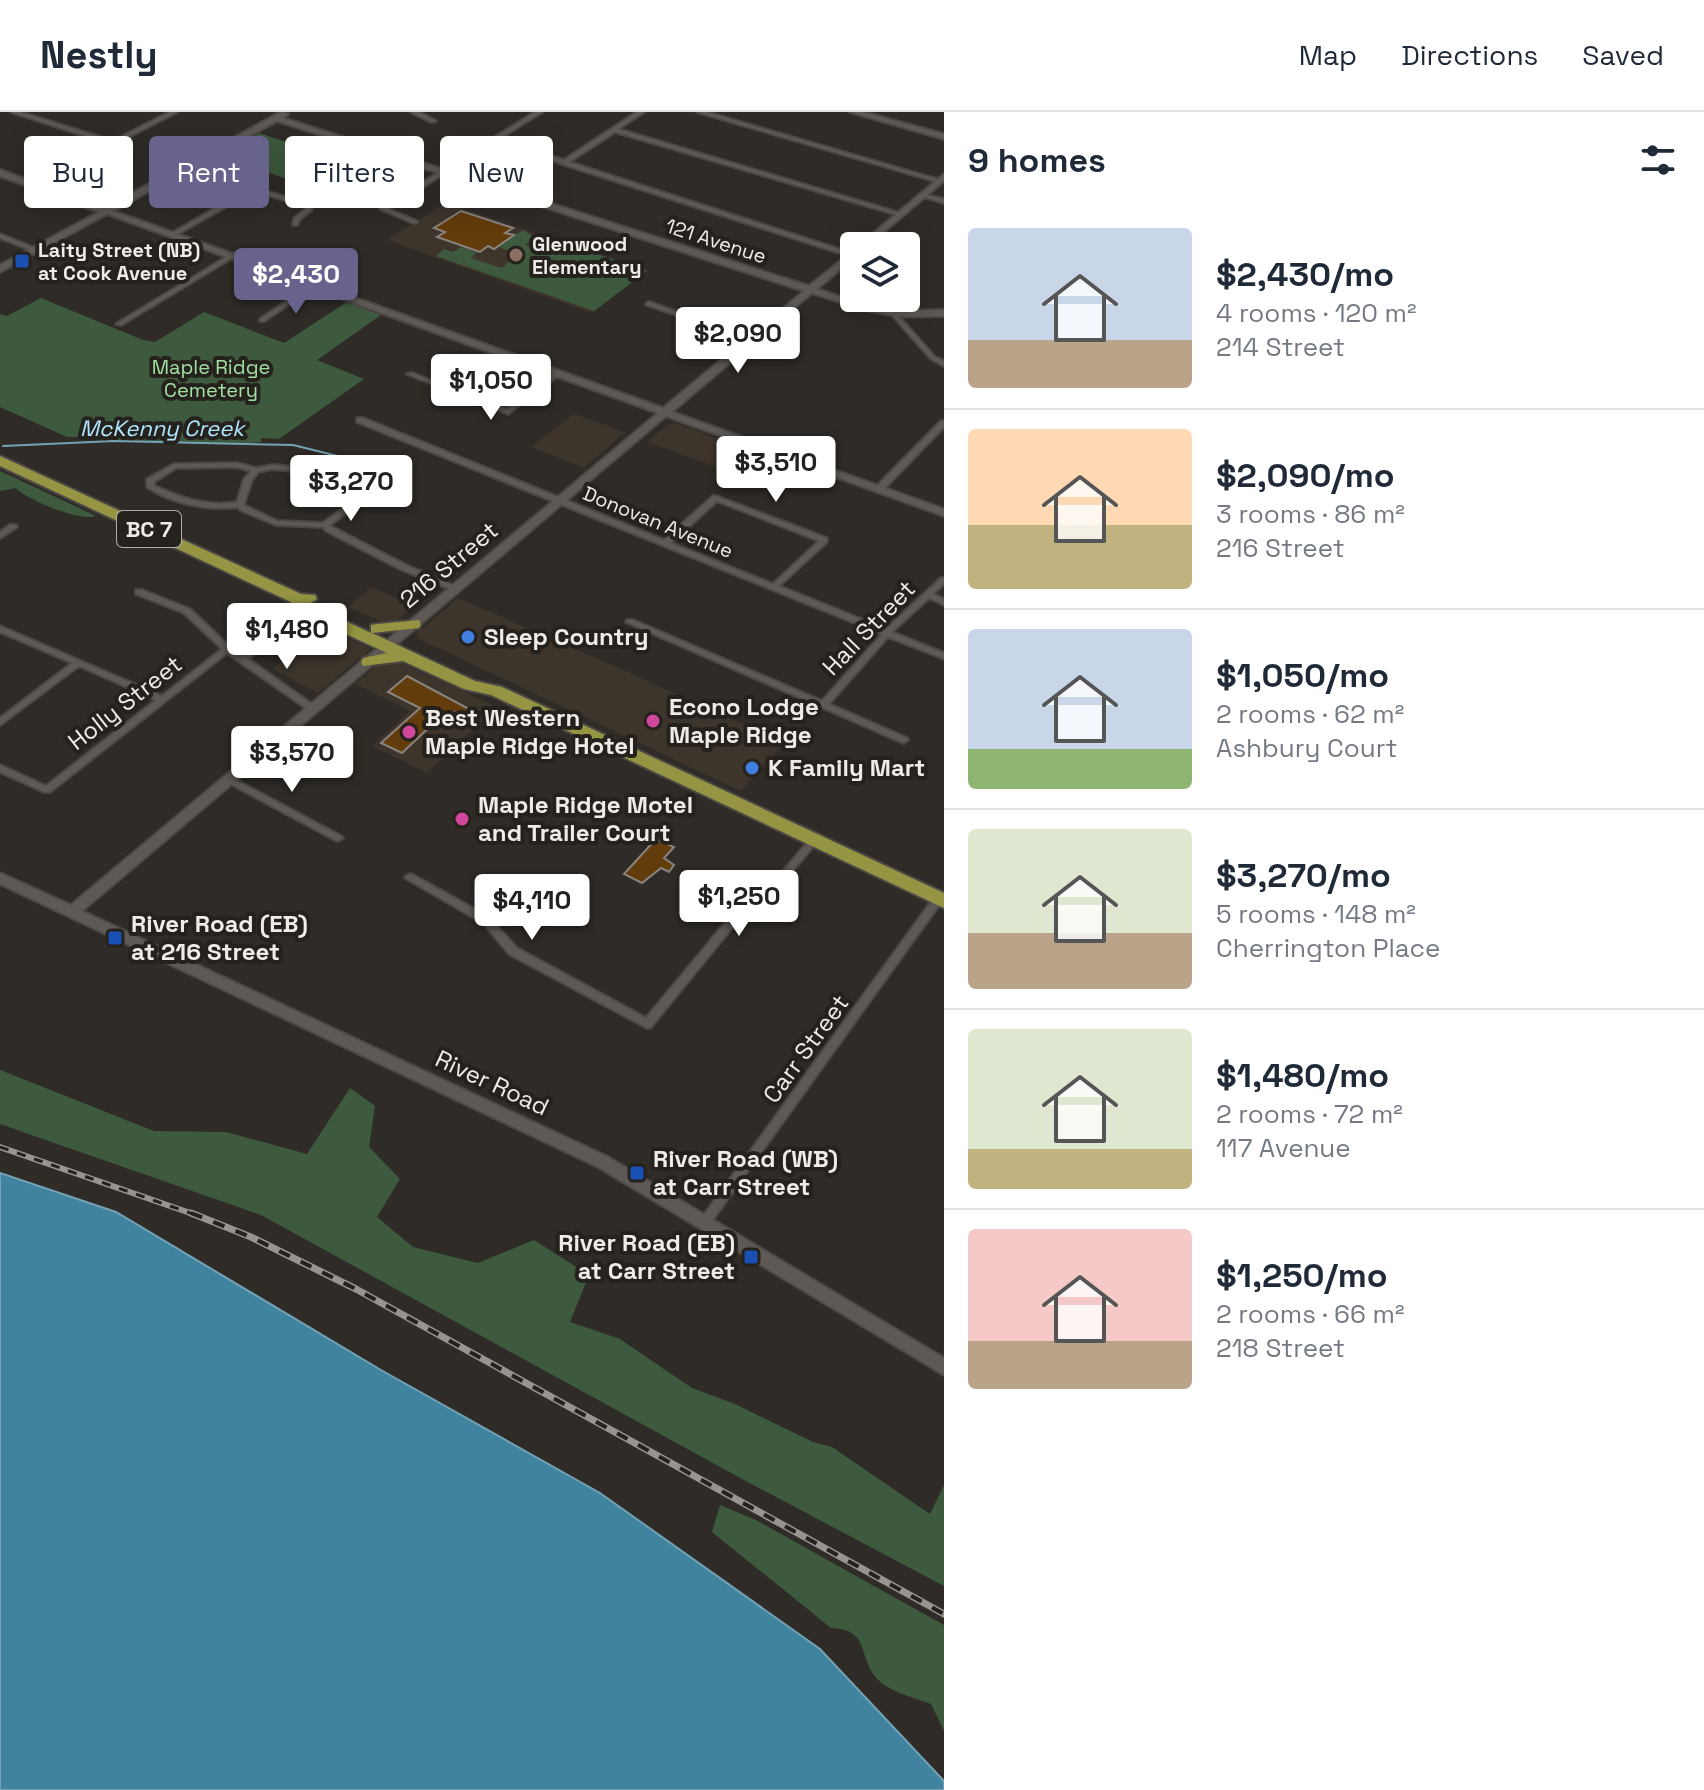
<!DOCTYPE html>
<meta charset="utf-8">
<style>
:root{--surface:#fff;--page:#f6f6f7;--text:#1f2937;--muted:#747a83;--line:#e0e1e3;--accent:#67638c}
body{margin:0;font-family:"Space Grotesk",sans-serif;background:var(--page);color:var(--text);height:100vh;display:flex;flex-direction:column;font-size:30px;white-space:nowrap}
*{box-sizing:border-box;margin:0}
p{font-size:26px;color:var(--muted)}
.icon{flex:none;width:44px;height:44px;fill:none;stroke:currentColor;stroke-width:2;stroke-linecap:round;stroke-linejoin:round}
.map{position:relative;flex:1;overflow:hidden}
.drawer{display:flex;flex-direction:column;background:var(--surface);width:760px}
.drawer>*{flex:none}
.top-card{position:absolute;left:24px;top:24px;width:760px;height:72px;display:flex;gap:16px}
.buttons{position:absolute;left:840px;top:120px;display:grid;gap:16px}
.buttons a{display:grid;place-items:center;width:80px;height:80px;border-radius:8px;background:var(--surface);box-shadow:0 4px 20px #0003;font-size:40px}
.price{position:absolute;translate:-50% -68px;padding:0 18px;border-radius:8px;background:#fff;color:#222;font-size:26px;line-height:52px;filter:drop-shadow(0 2px 4px #0008)}
.price::after{content:'';position:absolute;left:50%;top:48px;width:24px;height:18px;margin-left:-12px;background:inherit;clip-path:polygon(0 0,100% 0,50% 100%)}
.price.current{background:var(--accent);color:#fff}
ul{padding:0;list-style:none}
li{display:flex;align-items:center;gap:24px;height:200px;padding:0 24px}
li+li{border-top:2px solid var(--line)}
li span{display:grid;place-items:center;flex:none;width:224px;height:160px;border-radius:8px;color:#555}
li>.icon{margin-inline-start:auto}
span .icon{width:96px;height:96px;fill:#fffc;stroke-width:1}
li b{font-size:34px}
h2{display:flex;justify-content:space-between;align-items:center;height:96px;padding:0 24px;font-size:34px}
.pill{padding:0 28px;border-radius:8px;background:var(--surface);box-shadow:0 4px 20px #0003;font-size:28px;line-height:72px}
.pill.current{background:var(--accent);color:#fff}
header{display:flex;align-items:center;gap:48px;box-sizing:border-box;height:112px;padding:0 40px;background:var(--surface);border-bottom:2px solid var(--line)}
header strong{font-size:38px}
nav{display:flex;gap:44px;margin-inline-start:auto;font-size:28px}
main{display:flex;flex:1;min-height:0}
.map>svg:first-child{display:block}
.built{fill:#3d352c}
.green{fill:#3e5a3e}
.water{fill:#40839f;stroke:#74a2b5;stroke-width:2}
.lines{fill:none;stroke-linecap:round;stroke-linejoin:round}
.stream{stroke:#74a2b5;stroke-width:2}
.building{fill:#633c0c;stroke:#88837e;stroke-width:2}
.street-casing{stroke:#4b4744;stroke-width:4}
.secondary-casing{stroke:#4b4744;stroke-width:4}
.highway-casing{stroke:#4b4744;stroke-width:4}
.street{fill:#5e5954;fill-rule:evenodd}
.secondary{fill:#5e5954;fill-rule:evenodd}
.highway{fill:#949443;fill-rule:evenodd}
.rail-far1-casing{stroke:#979491;stroke-width:6}
.rail-casing{stroke:#979491;stroke-width:7}
.rail-far1{stroke:#25211d;stroke-width:3;stroke-dasharray:9;stroke-linecap:butt}
.rail{stroke:#25211d;stroke-width:4;stroke-dasharray:12;stroke-linecap:butt}
.education-dot{fill:#8d6e63;stroke:#25211d;stroke-width:3}
.transit-dot{fill:#1a4fb4;stroke:#25211d;stroke-width:3}
.shop-dot{fill:#3f7fe0;stroke:#25211d;stroke-width:3}
.hotel-dot{fill:#d1479c;stroke:#25211d;stroke-width:3}
.labels{text-anchor:middle;stroke-width:8;stroke-linejoin:round;paint-order:stroke}
.far-street-label{font-size:20px;fill:#eeebe9;stroke:#25211d}
.far-poi-label{font-size:20px;font-weight:bold;fill:#eeebe9;stroke:#25211d;text-anchor:start}
.far-park-label{font-size:20px;fill:#a0e1a1;stroke:#25211d}
.far-water-label{font-size:22px;font-style:italic;fill:#aee6ff;stroke:#25211d}
.shield{fill:#25211d;stroke:#b2aeac;stroke-width:2}
.shield-label{font-size:22px;font-weight:bold;fill:#eeebe9}
.street-label{font-size:24px;fill:#eeebe9;stroke:#25211d}
.poi-label{font-size:24px;font-weight:bold;fill:#eeebe9;stroke:#25211d;text-anchor:start}
</style>
<header>
<strong>Nestly</strong>
<nav><a>Map</a><a>Directions</a><a>Saved</a></nav>
</header>
<main>
<div class="map">
<svg width="944" height="1678" viewBox="0 0 944 1678">
<rect width="100%" height="100%" fill="#2f2b27"/>
<path class="built" d="M446,91L647,158L592,201L387,128Z
M574,302L625,320L584,356L531,335Z
M675,311L758,341L735,362L647,330L669,312Z
M371,475L415,494L396,509L383,510L348,495Z
M458,486L617,555L784,631L741,679L419,527L416,522Z
M323,514L371,537L318,581L273,557Z
M397,549L497,595L427,661L372,634L410,599L355,572L380,551Z"/>
<path class="green" d="M259,21L386,62L345,87L250,54L261,47L230,37Z
M523,118L535,125L525,133L547,140L558,132L541,126L544,124L647,159L594,199L436,144L444,137L453,140L461,135L477,140L471,146L502,156L516,143L498,134Z
M41,186L143,228L155,230L204,200L284,231L347,190L381,203L317,248L364,267L279,327L261,326V330L241,332L116,328L112,325H67L0,295V202L7,204Z
M0,359L11,364L96,404C79,410 26,387 16,376L0,379Z
M0,958L154,1019L226,1020L307,1042L350,976L375,994L369,1035L400,1067L377,1105L413,1135L478,1151L534,1128L589,1163L570,1210L620,1227L692,1276L735,1292L813,1330L832,1335L930,1402L944,1373V1474L742,1367L261,1103L0,1012Z
M720,1393L756,1408L944,1513V1619L931,1592C913,1585 886,1580 874,1563C858,1540 869,1518 831,1516L712,1420Z"/>
<path class="water" d="M0,1061L116,1100L381,1258L600,1381L820,1537L944,1669V1678H0Z"/>
<g class="lines">
<path class="stream" d="M3,334L114,329L293,333L366,351"/>
</g>
<path class="building" d="M461,99L513,116L505,121L514,123L494,137L488,134L480,140L437,125L445,120L434,116Z
M407,564L469,597L462,604L454,600L444,609L439,606L402,641L381,631L420,596L388,580Z
M656,727L674,735L664,746L674,753L669,760L661,756L642,771L624,762Z"/>
<g class="lines">
<g class="street-casing">
<path id="street" d="M11,0H20L113,29L170,0H177L113,33Z
M411,0H419L436,9L431,10Z
M535,0H542L388,97L417,109V111H413L380,97Z
M637,0H644L618,17L903,102L898,103L615,20L569,50L854,142V144L852,145L562,52L526,39L529,37L564,48Z
M697,0H706L943,69L938,70Z
M239,71L309,92L312,98L300,107L297,113H293L294,106L306,97L304,94L254,79L176,123H172V121L248,77L237,74V72Z
M921,82L944,87V91L921,84Z
M0,122L37,137L38,138L33,139L0,126Z
M233,141L236,143L235,144L121,213L116,212Z
M314,171L319,172L264,209H260V207Z
M649,190L755,227L756,228L751,229L647,193L646,192Z
M891,200H895L935,245L944,249V254L931,247L891,202Z
M557,260L562,261L508,302L407,262L412,261L507,297Z
M357,306H363L664,428L713,384H716L827,426V430L779,474L886,517L941,466H944V472L933,482L944,487V493L929,486L892,520L944,541V547L888,525L829,592L907,626L908,628L904,631L901,630L626,510L627,508H633L822,589L882,522L357,310ZM717,389L819,429L773,472L671,431Z
M941,309H944V315L882,379H876V375Z
M237,351L256,356L273,353L295,355L353,379L357,387L353,396L330,413L332,415L406,453L459,476L455,478H452L400,457L326,419L323,415L276,413L240,398L238,395C207,399 173,392 147,375V367L174,352ZM237,355L251,359L244,367L237,390C207,395 182,386 155,374L154,370L176,356ZM273,357L294,359L347,382L349,387L347,393L323,411L277,409L246,394L244,392L252,368L258,360Z
M10,413H16L17,415L0,426V420Z
M136,478H142L190,497L230,535L242,543L288,507H294V511L248,547L316,595L317,597L316,599H310L227,541L50,680H44L0,660V653L46,674L156,588L79,554L0,613V606L72,551L0,520V514L162,584L222,537L184,501L136,482Z
M230,665L341,724L343,726L338,729L335,728L227,670L225,668L227,666Z
M814,725L819,728L817,730L785,768L750,794L651,915L647,916L509,842L483,811L407,767L405,765L410,762L413,763L489,805L517,836L646,906L744,788L779,764L811,726Z
M939,782L942,783L944,786L942,789L709,1113L705,1115L701,1113L699,1110L701,1107L936,783Z"/>
</g>
<g class="secondary-casing">
<path id="secondary" d="M281,0L288,2L283,6L809,174L854,138V146L817,177L866,193L901,199L944,198V204L901,205L861,197L812,181L672,300L944,397V404L666,304L82,799L608,1045L944,1246V1263L598,1055L0,772V761L71,793L658,301L107,102L0,160V153L99,100L0,64V58L105,96ZM277,9L804,179L663,296L113,99Z
M850,0H863L944,22V27Z
M944,62V69L867,134H858Z"/>
</g>
<g class="highway-casing">
<path id="highway" d="M0,344L301,482L315,483L317,487L309,492L371,521V513L377,512L419,508L421,512L419,516L372,521L475,569L502,575L944,781V796L491,583L464,577L403,549L363,554L361,550L363,546L387,541L296,499L291,490L0,354Z"/>
</g>
<use href="#street" class="street"/>
<use href="#secondary" class="secondary"/>
<use href="#highway" class="highway"/>
<g class="rail-far1-casing">
<path id="rail-far1" d="M0,1035L196,1103"/>
</g>
<g class="rail-casing">
<path id="rail" d="M191,1101L251,1125L356,1177L944,1502"/>
</g>
<use href="#rail-far1" class="rail-far1"/>
<use href="#rail" class="rail"/>
</g>
<circle class="education-dot" cx="516" cy="143" r="8"/>
<g class="transit-dot">
<rect x="14" y="141" width="16" height="16" rx="4"/>
<rect x="107" y="818" width="16" height="16" rx="4"/>
<rect x="629" y="1053" width="16" height="16" rx="4"/>
<rect x="743" y="1137" width="16" height="16" rx="4"/>
</g>
<g class="shop-dot">
<circle cx="468" cy="525" r="8"/>
<circle cx="752" cy="656" r="8"/>
</g>
<g class="hotel-dot">
<circle cx="653" cy="609" r="8"/>
<circle cx="409" cy="620" r="8"/>
<circle cx="462" cy="707" r="8"/>
</g>
<g class="labels">
<g class="far-street-label">
<text transform="translate(716 129) rotate(18)" y="7">121 Avenue</text>
<text transform="translate(658 410) rotate(22)" y="7">Donovan Avenue</text>
</g>
<g class="far-poi-label">
<text x="532" y="139">Glenwood<tspan x="532" dy="23">Elementary</tspan></text>
<text x="38" y="145">Laity Street (NB)<tspan x="38" dy="23">at Cook Avenue</tspan></text>
</g>
<g class="far-park-label">
<text x="211" y="262">Maple Ridge<tspan x="211" dy="23">Cemetery</tspan></text>
</g>
<g class="far-water-label">
<text x="162" y="324">McKenny Creek</text>
</g>
<rect class="shield" x="117" y="399" width="64" height="36" rx="6"/>
<g class="shield-label">
<text x="149" y="425">BC 7</text>
</g>
<g class="street-label">
<text transform="translate(449 453) rotate(-40)" y="8">216 Street</text>
<text transform="translate(869 516) rotate(-46)" y="8">Hall Street</text>
<text transform="translate(125 591) rotate(-38)" y="8">Holly Street</text>
<text transform="translate(806 937) rotate(-54)" y="8">Carr Street</text>
<text transform="translate(492 971) rotate(25)" y="8">River Road</text>
</g>
<g class="poi-label">
<text x="484" y="533">Sleep Country</text>
<text x="669" y="603">Econo Lodge<tspan x="669" dy="28">Maple Ridge</tspan></text>
<text x="425" y="614">Best Western<tspan x="425" dy="28">Maple Ridge Hotel</tspan></text>
<text x="768" y="664">K Family Mart</text>
<text x="478" y="701">Maple Ridge Motel<tspan x="478" dy="28">and Trailer Court</tspan></text>
<text x="131" y="820">River Road (EB)<tspan x="131" dy="28">at 216 Street</tspan></text>
<text x="653" y="1055">River Road (WB)<tspan x="653" dy="28">at Carr Street</tspan></text>
<text x="735" y="1139" text-anchor="end">River Road (EB)<tspan x="735" dy="28">at Carr Street</tspan></text>
</g>
</g>
</svg>
<div class="buttons">
<a><svg class="icon" aria-label="layers" viewBox="0 0 24 24"><path d="M12 4l9 5-9 5-9-5zM3 14l9 5 9-5"/></svg></a>
</div>
<b class="price current" style="left:296px;top:204px">$2,430</b>
<b class="price" style="left:738px;top:263px">$2,090</b>
<b class="price" style="left:491px;top:310px">$1,050</b>
<b class="price" style="left:776px;top:392px">$3,510</b>
<b class="price" style="left:351px;top:411px">$3,270</b>
<b class="price" style="left:287px;top:559px">$1,480</b>
<b class="price" style="left:292px;top:682px">$3,570</b>
<b class="price" style="left:739px;top:826px">$1,250</b>
<b class="price" style="left:532px;top:830px">$4,110</b>
<div class="top-card">
<a class="pill">Buy</a>
<a class="pill current">Rent</a>
<a class="pill">Filters</a>
<a class="pill">New</a>
</div>
</div>
<section class="drawer">
<h2>9 homes<svg class="icon" aria-label="filters" viewBox="0 0 24 24"><path d="M4 7h16M4 17h16"/><circle cx="9" cy="7" r="2"/><circle cx="15" cy="17" r="2"/></svg></h2>
<ul>
<li><span style="background:linear-gradient(#c9d6e8 70%,#b9a48a 0)"><svg class="icon" aria-label="home" viewBox="0 0 24 24"><path d="M3 11l9-7 9 7M6 9v11h12V9"/></svg></span><div><b>$2,430/mo</b><p>4 rooms · 120 m²</p><p>214 Street</p></div></li>
<li><span style="background:linear-gradient(#ffd9b3 60%,#c2b280 0)"><svg class="icon" aria-label="home" viewBox="0 0 24 24"><path d="M3 11l9-7 9 7M6 9v11h12V9"/></svg></span><div><b>$2,090/mo</b><p>3 rooms · 86 m²</p><p>216 Street</p></div></li>
<li><span style="background:linear-gradient(#c9d6e8 75%,#8fb573 0)"><svg class="icon" aria-label="home" viewBox="0 0 24 24"><path d="M3 11l9-7 9 7M6 9v11h12V9"/></svg></span><div><b>$1,050/mo</b><p>2 rooms · 62 m²</p><p>Ashbury Court</p></div></li>
<li><span style="background:linear-gradient(#dfe7d0 65%,#b9a48a 0)"><svg class="icon" aria-label="home" viewBox="0 0 24 24"><path d="M3 11l9-7 9 7M6 9v11h12V9"/></svg></span><div><b>$3,270/mo</b><p>5 rooms · 148 m²</p><p>Cherrington Place</p></div></li>
<li><span style="background:linear-gradient(#dfe7d0 75%,#c2b280 0)"><svg class="icon" aria-label="home" viewBox="0 0 24 24"><path d="M3 11l9-7 9 7M6 9v11h12V9"/></svg></span><div><b>$1,480/mo</b><p>2 rooms · 72 m²</p><p>117 Avenue</p></div></li>
<li><span style="background:linear-gradient(#f6c9c9 70%,#b9a48a 0)"><svg class="icon" aria-label="home" viewBox="0 0 24 24"><path d="M3 11l9-7 9 7M6 9v11h12V9"/></svg></span><div><b>$1,250/mo</b><p>2 rooms · 66 m²</p><p>218 Street</p></div></li>
</ul>
</section>
</main>
